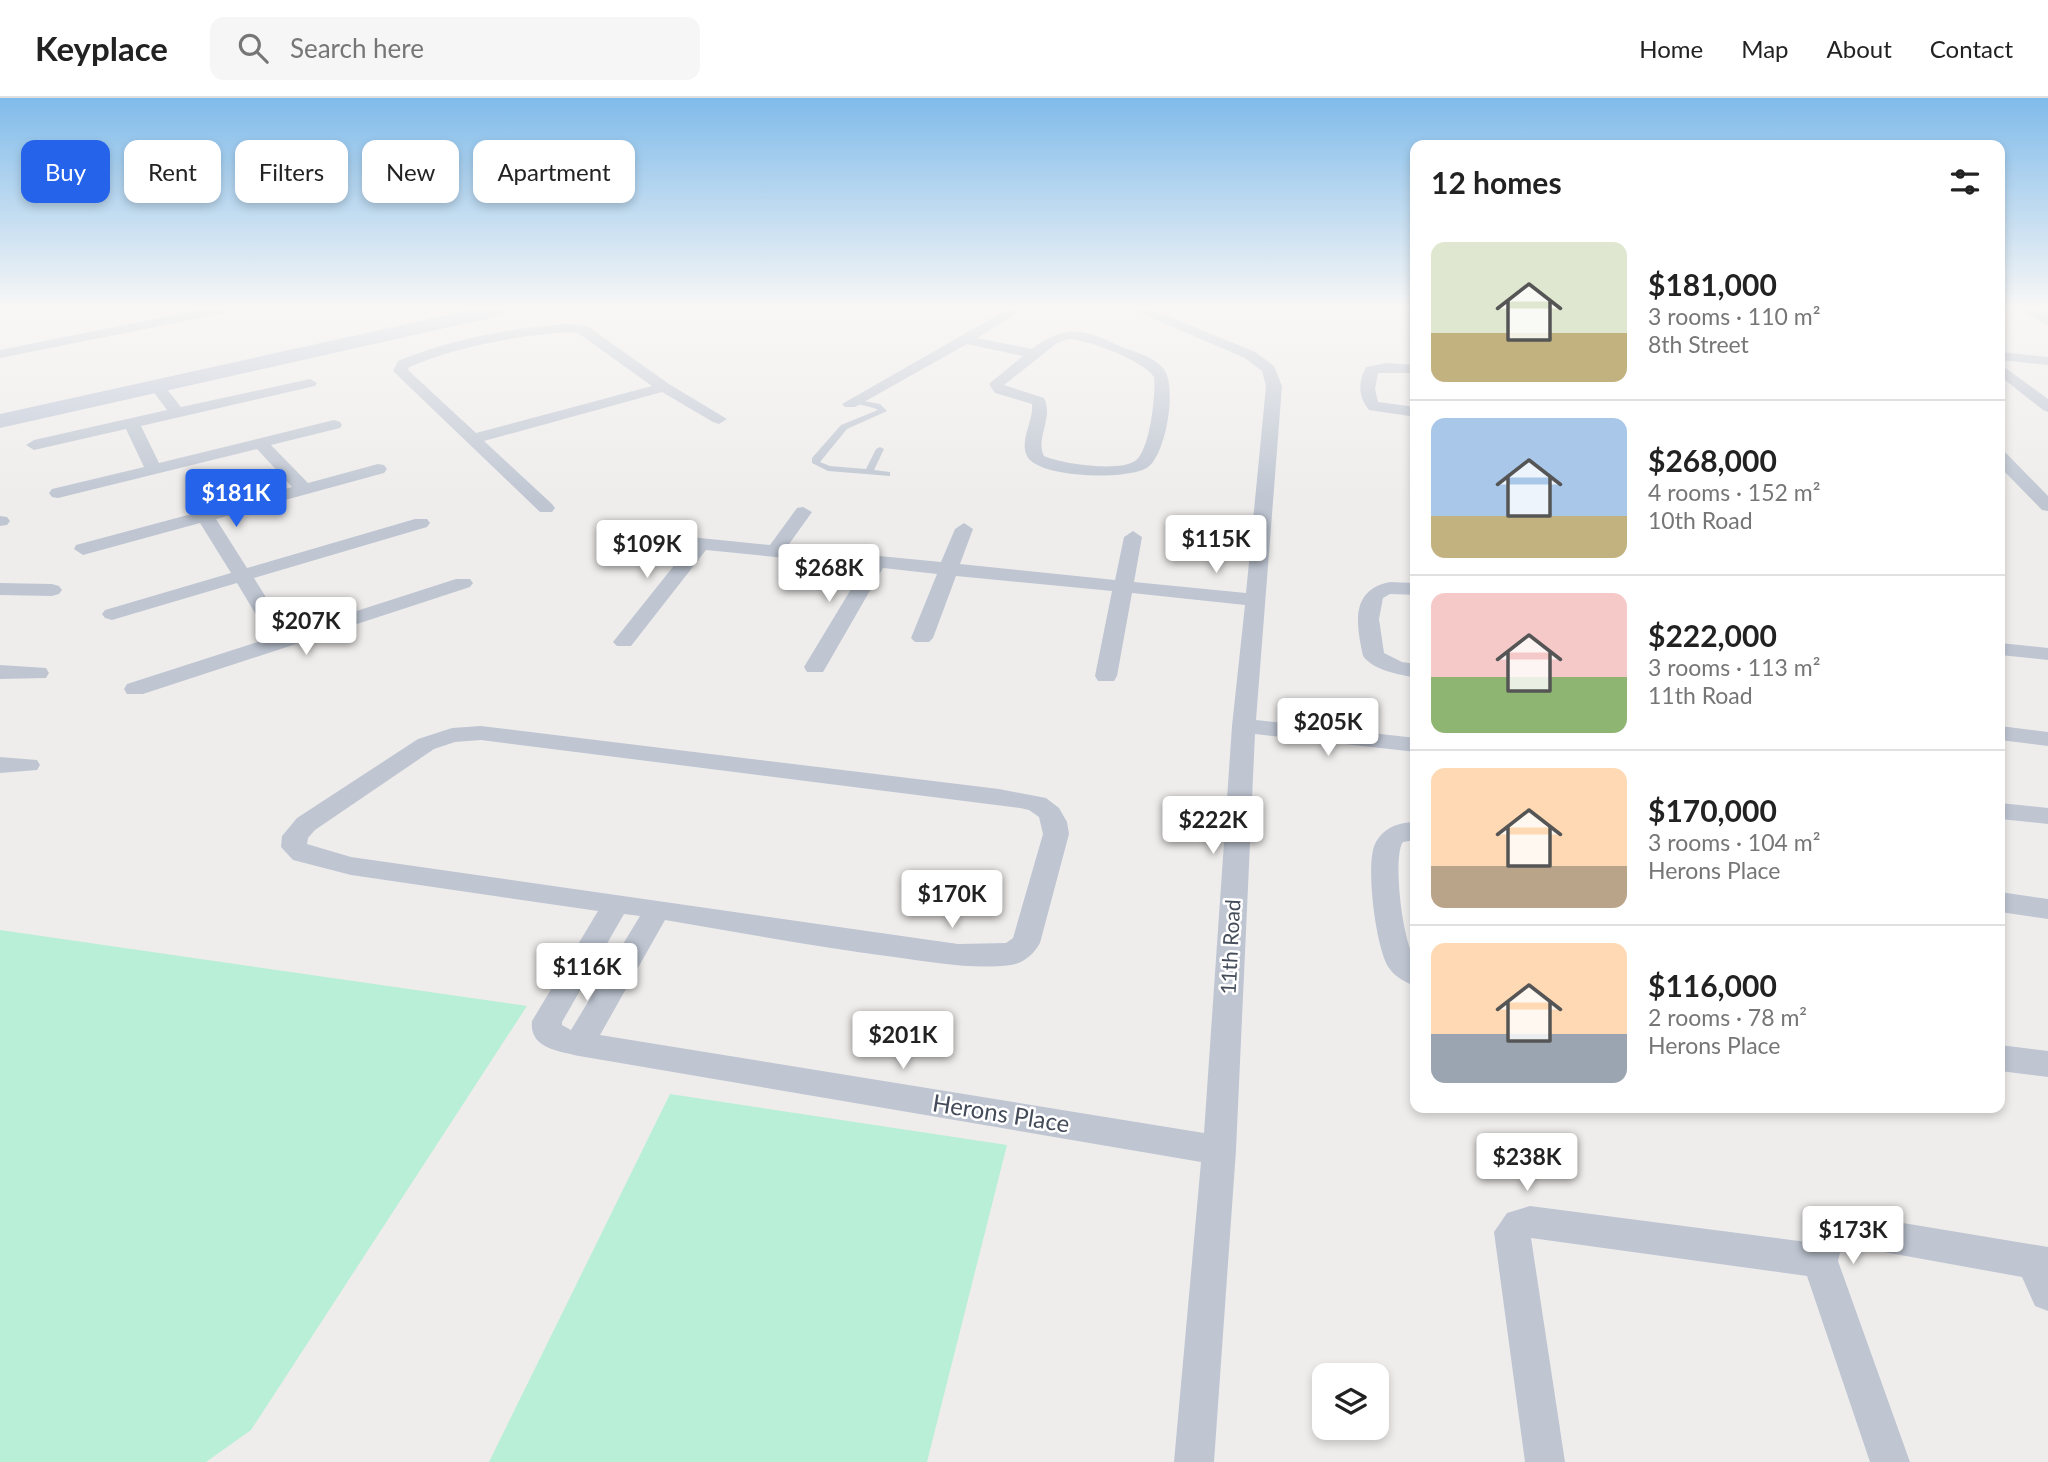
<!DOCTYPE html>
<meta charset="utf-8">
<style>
:root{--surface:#fff;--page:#f6f6f6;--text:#222;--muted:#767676;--line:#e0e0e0;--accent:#2563eb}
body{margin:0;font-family:Lato,sans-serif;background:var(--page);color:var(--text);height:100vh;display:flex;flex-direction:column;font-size:26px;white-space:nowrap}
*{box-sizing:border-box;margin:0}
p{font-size:23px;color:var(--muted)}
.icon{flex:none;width:38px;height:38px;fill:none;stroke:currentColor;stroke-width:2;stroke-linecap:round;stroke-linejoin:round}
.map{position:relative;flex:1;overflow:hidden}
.details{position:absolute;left:1410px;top:42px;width:595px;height:973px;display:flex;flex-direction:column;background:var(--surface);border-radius:14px;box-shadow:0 4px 10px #0003}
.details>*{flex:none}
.top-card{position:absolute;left:21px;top:42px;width:665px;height:63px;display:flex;gap:14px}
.fabs{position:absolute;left:1312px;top:1265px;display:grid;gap:14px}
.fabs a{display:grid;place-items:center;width:77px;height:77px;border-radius:14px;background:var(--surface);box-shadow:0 4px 10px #0003;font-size:35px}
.price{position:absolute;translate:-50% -60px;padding:0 16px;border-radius:7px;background:#fff;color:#222;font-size:23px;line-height:46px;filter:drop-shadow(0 2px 4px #0008)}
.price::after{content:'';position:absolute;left:50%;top:42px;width:21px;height:16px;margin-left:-10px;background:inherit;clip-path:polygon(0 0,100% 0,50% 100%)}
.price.active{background:var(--accent);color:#fff}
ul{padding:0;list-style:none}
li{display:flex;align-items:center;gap:21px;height:175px;padding:0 21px}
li+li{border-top:2px solid var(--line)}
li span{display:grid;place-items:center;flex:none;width:196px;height:140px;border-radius:14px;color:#555}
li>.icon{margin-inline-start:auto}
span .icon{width:84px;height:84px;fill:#fffc;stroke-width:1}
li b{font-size:30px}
h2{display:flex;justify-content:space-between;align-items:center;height:84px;padding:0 21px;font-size:30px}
.tag{padding:0 24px;border-radius:14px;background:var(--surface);box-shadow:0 4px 10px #0003;font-size:24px;line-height:63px}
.tag.active{background:var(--accent);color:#fff}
header{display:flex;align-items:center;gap:42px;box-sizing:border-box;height:98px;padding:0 35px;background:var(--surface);border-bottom:2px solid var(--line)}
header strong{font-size:33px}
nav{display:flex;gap:38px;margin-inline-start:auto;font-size:24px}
.search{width:490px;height:63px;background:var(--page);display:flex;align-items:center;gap:18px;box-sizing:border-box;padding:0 24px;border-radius:14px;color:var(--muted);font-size:26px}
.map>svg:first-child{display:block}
.green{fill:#b8efd6}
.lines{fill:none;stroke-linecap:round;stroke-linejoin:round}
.lane{fill:#bfc6d2;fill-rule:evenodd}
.street{fill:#bfc6d2;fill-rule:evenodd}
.secondary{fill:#bec6d6;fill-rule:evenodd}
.labels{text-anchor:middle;stroke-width:5;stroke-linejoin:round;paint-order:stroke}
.street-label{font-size:21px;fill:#444c5a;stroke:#fff}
.near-street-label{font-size:24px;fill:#444c5a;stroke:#fff}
</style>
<header>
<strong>Keyplace</strong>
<div class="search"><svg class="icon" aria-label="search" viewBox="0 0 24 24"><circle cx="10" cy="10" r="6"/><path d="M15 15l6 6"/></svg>Search here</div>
<nav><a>Home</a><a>Map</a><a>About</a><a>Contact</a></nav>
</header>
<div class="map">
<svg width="2048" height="1364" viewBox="0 0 2048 1364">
<rect width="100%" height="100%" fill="#efedec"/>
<path class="green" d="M0,832L527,908L251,1332L206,1364H0Z
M670,996L1007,1047L927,1364H489Z"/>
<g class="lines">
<path class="lane" d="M853,301L880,306L887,313L847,331L820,364L830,368L866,371L876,351L880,349L884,351L874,372L890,374V378L828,373L812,365V360L841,327L878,312L874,310L853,305Z"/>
<path class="street" d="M203,211H231L225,215L0,260V252Z
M1008,211H1024L977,240L1032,251C1062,228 1082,230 1115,246C1130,253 1152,257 1163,270C1178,287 1166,356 1148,369C1129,383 1037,380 1027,358C1019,343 1034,322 1032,306L995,295L989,286L1023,258L967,246L855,309H845L842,306ZM1068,241C1087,241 1144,263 1154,279C1156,296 1150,353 1135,363C1118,374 1063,366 1044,358C1035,340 1054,320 1044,300L1004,287L1057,245Z
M1131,211H1150L1255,254L1274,268L1282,288L1256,622L1416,640V654L1255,636L1236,1052L1214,1364H1174L1201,1064L579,958C558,953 529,950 532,923L598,813L351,777L293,762L281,749L282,738L297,720L418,641L452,630L481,628L999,691L1046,700L1059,710L1067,724L1069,736L1040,845C1034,856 1024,865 1011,867C973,872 932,864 894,859C817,849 741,835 665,822L600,937L1204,1035L1232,628L1245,507L1132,495L1117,578L1114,583H1098L1095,578L1112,493L956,478L933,540L929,544H915L911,540L937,476L883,470L826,569L823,574H807L804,569L865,468L706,452L631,548H617L613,544L688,450L664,447L662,443L664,439L671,437L770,447L797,410L803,409L812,414L787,449L941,464L955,431L964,425L973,431L960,466L1115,482L1124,439L1133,433L1142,439L1134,484L1246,495L1266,288L1262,273L1245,260ZM481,642L1020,710L1029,712L1039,719L1043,736L1013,840L1006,845L958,846L351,759L307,746L308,740L315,732L434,651L455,644ZM624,816L640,818L571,932L562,927V924Z
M2019,211H2035L2048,218V228Z
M568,226L587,228L669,286L727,321L719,326L713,324L662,294L484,343L552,406L555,410L552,414H540L393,273L398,263C451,241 511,230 568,226ZM568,234L578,235L652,288L476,335L408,272L409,269C459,248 515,238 568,234Z
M2000,254L2048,259V267L2000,262Z
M1387,265L1416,267V275H1378L1375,291L1378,304L1416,309V319L1369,312C1358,299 1358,284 1366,269Z
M2000,266L2048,301V314L2043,312L2000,278Z
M310,281L317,285L315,288L141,328L159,365L334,322L340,324L342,327L340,330L271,347L308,385L378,366L384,367L387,371L384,375L216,421L247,470L415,421H427L430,425L427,429L254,480L288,535L456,481H470L473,485L470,489L143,596H127L124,591L127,586L270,540L237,485L112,522L105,520L102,516L105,512L231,475L200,425L83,457L74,451L76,447L292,389L257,351L58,400L52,399L49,395L52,391L144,369L126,331L34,352L26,347L34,342L167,312L149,288L157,283L162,285L181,309Z
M2000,354L2006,355L2048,398V413L2042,412L2000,369Z
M0,418L7,419L10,423L7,427L0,428Z
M1390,484L1416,485V497L1390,496L1383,500L1379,521L1384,555L1402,564L1416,566V580C1399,576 1374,573 1363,558C1356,526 1350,492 1390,484Z
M0,485L52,486L59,488L62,492L59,496L52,498L0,497Z
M2000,545L2048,550V562L2000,557Z
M0,567L46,570L49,575L46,580L0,581Z
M2000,628L2048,634V648L2000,642Z
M0,659L37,662L40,667L37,672L0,675Z
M2000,705L2048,710V726L2000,721Z
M1416,724V742L1403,744C1392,758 1403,850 1416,861V888C1406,885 1395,879 1389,870C1376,852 1365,766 1375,746C1383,730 1398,724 1416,724Z
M2000,794L2048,801V821L2000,814Z
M2000,947L2048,953V979L2000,973Z
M1530,1108L1807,1144C1818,1121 1844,1119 1867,1119L2048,1149V1213L2035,1208L2022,1179L1867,1151H1848L1840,1155L1838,1163L1910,1364H1870L1807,1178L1531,1140L1565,1364H1525L1494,1134L1507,1115Z"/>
<path class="secondary" d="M475,211H512L503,217L0,330V316Z"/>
</g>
<linearGradient id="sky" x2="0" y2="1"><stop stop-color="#80bbea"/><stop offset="0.52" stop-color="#f8f7f6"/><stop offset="1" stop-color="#f8f7f6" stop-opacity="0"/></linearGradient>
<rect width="2048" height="402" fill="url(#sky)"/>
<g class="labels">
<g class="street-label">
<text transform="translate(1231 849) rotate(-87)" y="7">11th Road</text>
</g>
<g class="near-street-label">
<text transform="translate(1001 1016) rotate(9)" y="8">Herons Place</text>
</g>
</g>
</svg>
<div class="fabs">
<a><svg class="icon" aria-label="layers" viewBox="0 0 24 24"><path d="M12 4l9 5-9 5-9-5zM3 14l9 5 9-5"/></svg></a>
</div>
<b class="price active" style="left:236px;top:431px">$181K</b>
<b class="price" style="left:1216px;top:477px">$115K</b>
<b class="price" style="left:647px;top:482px">$109K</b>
<b class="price" style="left:829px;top:506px">$268K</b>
<b class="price" style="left:306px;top:559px">$207K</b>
<b class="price" style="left:1328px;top:660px">$205K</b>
<b class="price" style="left:1213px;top:758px">$222K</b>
<b class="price" style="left:952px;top:832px">$170K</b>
<b class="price" style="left:587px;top:905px">$116K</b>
<b class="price" style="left:903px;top:973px">$201K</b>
<b class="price" style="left:1527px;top:1095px">$238K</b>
<b class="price" style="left:1853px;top:1168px">$173K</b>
<div class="top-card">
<a class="tag active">Buy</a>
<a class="tag">Rent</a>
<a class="tag">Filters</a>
<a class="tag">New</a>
<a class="tag">Apartment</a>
</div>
<section class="details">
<h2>12 homes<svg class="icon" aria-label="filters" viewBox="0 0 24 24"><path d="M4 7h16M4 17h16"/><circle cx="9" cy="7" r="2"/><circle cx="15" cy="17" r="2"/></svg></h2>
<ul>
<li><span style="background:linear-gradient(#dfe7d0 65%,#c2b280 0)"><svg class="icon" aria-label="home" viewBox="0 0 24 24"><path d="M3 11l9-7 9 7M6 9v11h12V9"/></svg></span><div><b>$181,000</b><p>3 rooms · 110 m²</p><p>8th Street</p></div></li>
<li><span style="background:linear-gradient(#a9c7e8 70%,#c2b280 0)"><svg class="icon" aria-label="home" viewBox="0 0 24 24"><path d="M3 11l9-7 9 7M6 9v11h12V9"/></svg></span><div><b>$268,000</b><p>4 rooms · 152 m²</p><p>10th Road</p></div></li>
<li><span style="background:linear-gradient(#f6c9c9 60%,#8fb573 0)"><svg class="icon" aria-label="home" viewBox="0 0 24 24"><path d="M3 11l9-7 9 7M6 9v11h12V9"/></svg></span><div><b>$222,000</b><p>3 rooms · 113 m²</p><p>11th Road</p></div></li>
<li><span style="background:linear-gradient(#ffd9b3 70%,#b9a48a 0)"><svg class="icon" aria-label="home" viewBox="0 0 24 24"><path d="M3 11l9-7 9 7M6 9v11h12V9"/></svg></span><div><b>$170,000</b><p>3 rooms · 104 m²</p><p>Herons Place</p></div></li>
<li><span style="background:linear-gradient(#ffd9b3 65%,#9aa5b1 0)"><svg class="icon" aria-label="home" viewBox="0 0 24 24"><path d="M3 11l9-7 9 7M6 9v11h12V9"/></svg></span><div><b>$116,000</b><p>2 rooms · 78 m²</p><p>Herons Place</p></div></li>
</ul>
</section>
</div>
